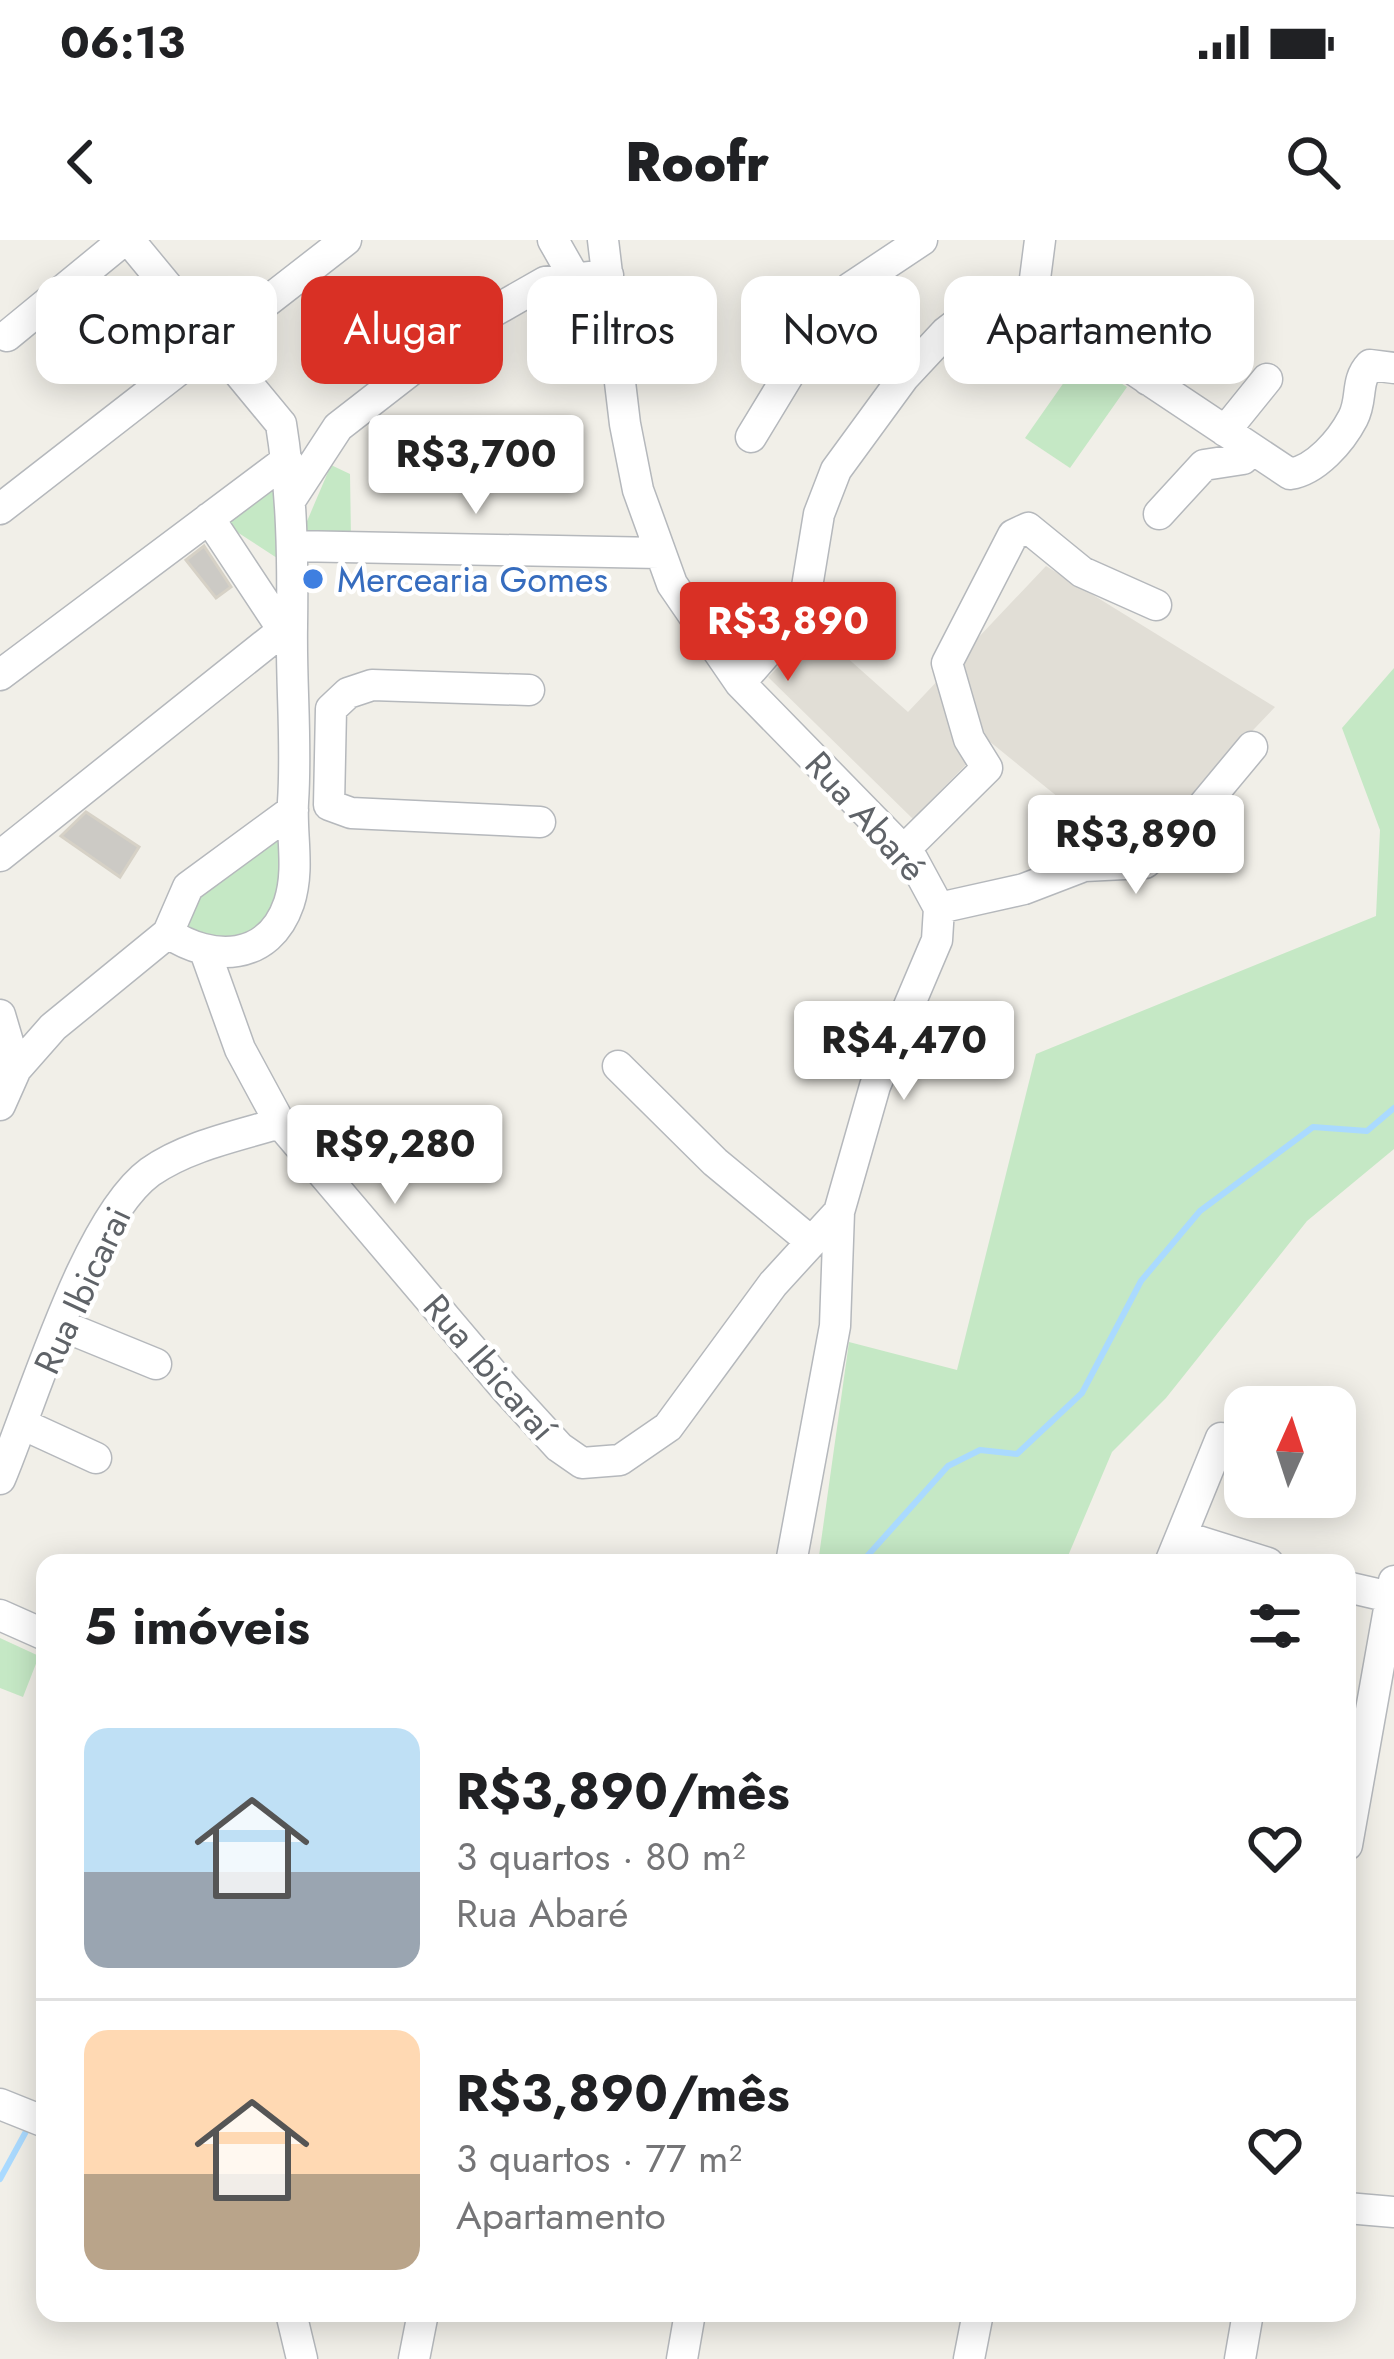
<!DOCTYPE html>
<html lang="pt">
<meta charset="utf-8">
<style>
:root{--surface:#fff;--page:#f6f6f6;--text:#202124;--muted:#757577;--line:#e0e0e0;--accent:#d93025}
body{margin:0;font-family:Jost,sans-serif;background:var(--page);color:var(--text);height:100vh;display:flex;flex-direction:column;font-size:45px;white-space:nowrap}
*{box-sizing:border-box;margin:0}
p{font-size:39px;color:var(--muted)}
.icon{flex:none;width:66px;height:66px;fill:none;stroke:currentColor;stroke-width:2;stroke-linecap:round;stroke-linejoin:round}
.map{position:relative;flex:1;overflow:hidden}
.side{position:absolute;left:36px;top:1314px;width:1320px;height:768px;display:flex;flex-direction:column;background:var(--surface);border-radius:24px;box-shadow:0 6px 30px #0003}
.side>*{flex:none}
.guide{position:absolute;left:36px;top:36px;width:1323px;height:108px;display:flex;gap:24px}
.needle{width:78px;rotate:3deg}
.fabs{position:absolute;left:1224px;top:1146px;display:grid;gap:24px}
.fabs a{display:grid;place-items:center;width:132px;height:132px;border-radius:24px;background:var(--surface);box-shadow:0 6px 30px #0003;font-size:60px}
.price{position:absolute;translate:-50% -102px;padding:0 27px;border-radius:12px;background:#fff;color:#222;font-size:39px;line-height:78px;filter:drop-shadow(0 3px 6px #0008)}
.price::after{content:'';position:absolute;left:50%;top:72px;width:36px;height:27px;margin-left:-18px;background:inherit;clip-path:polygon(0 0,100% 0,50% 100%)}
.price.active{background:var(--accent);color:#fff}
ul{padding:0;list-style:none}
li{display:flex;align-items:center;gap:36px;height:300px;padding:0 48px}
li+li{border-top:3px solid var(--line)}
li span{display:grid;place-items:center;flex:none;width:336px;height:240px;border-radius:24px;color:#555}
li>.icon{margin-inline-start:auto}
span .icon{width:144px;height:144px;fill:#fffc;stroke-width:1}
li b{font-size:51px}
h2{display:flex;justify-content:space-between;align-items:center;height:144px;padding:0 48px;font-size:51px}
.chip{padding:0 42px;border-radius:24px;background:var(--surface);box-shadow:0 6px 30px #0003;font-size:42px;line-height:108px}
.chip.active{background:var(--accent);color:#fff}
.status{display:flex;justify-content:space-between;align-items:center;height:84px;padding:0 60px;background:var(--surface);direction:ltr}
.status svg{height:33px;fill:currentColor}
header{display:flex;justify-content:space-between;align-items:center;height:156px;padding:0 48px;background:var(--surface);font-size:54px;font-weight:800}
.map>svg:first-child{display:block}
.education{fill:#e1ded6}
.green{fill:#c5e8c5}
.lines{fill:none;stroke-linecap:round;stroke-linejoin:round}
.stream{stroke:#aadaff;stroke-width:6}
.building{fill:#cccac5;stroke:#d6d1c6;stroke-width:3}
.minor-casing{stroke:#b5b8bc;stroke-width:33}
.minor{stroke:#fff;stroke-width:30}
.shop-dot{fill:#3f7fe0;stroke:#fff;stroke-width:4.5}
.labels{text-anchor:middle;stroke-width:9;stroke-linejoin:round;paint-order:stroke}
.shop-label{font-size:36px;fill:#366cbe;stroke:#fff;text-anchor:start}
.street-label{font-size:36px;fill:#5f6368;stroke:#fff}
</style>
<div class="status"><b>06:13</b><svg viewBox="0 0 49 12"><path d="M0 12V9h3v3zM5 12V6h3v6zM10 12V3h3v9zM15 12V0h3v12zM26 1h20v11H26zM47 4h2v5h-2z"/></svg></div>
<header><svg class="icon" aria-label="back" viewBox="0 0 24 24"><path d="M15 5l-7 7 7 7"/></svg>Roofr<svg class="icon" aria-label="search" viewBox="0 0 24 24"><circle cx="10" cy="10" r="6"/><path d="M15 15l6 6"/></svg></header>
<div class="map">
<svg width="1394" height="2119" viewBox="0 0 1394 2119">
<rect width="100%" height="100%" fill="#f1efe8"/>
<path class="education" d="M1046,326L1275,467L1132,617L989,501L913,579L768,437L816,390L908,472Z"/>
<path class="green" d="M1081,118L1127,147L1070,228L1025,198Z
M331,225L350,234L351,298L302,293Z
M274,241L277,318L220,281Z
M1394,428V909L1307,981L1166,1158L1112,1212L1065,1323H818L849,1102L957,1130L1036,814L1376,676L1380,590L1342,488Z
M297,565L279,675L199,722L181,702L185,655Z
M0,1398L39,1416L23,1457L0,1448Z"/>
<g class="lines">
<path class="stream" d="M861,1323L948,1226L980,1210L1017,1214L1082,1153L1141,1041L1200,971L1313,887L1367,891L1394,868
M0,1939L29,1886"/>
</g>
<path class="building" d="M204,306L231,347L216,358L186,320Z
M86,572L139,607L120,637L61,596Z"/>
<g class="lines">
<g class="minor-casing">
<path id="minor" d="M129,0L281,184
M553,0L574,37
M603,0L625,184L638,250L672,344L740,443L913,620L939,668L937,700L875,846L839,972L835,1086L791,1323
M1032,62L1040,0
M7,96L124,0
M1148,140L1192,80
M1225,191L1267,139
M751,197L825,75L850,48L922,0
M291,259L338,187L468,86L545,42L608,35
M0,269L346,0
M1159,274L1204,225L1243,219L1252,209
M209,278L283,390
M292,306L659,313
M0,435L287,220
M740,443L803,371L819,274L836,230L904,137L946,92L977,68L1032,62L1290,234C1316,230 1341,201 1353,178C1363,159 1355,141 1370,125L1394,128
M529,450L372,445L348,453L331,469L329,565L351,573L540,582
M904,610L987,528L969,499L947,423L1013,295L1028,288L1082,332L1156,365
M0,616L292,383
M939,668L1024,649L1084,626L1145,623L1178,596L1252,507
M168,693C212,722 269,722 289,663C300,629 291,596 293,562C297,504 291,446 292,387C293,319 292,252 281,184
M206,714L240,809L280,883L505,1148L559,1207L582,1223L620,1220L668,1187L773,1044L839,972
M0,775L16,829
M618,826L715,922L808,999
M0,865L16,829L53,787L168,693L188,647L293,570
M63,1086L156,1124
M22,1184L96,1218
M0,1239C33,1161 86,979 150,932C187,906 237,896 280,883
M1182,1296L1268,1323
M1170,1323L1221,1198
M1347,1347L1394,1358
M0,1375L45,1395
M1347,1605L1394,1341
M0,1864L45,1882
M1347,1968L1394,1972
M291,2073L302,2119
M414,2119L423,2073
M682,2119L690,2073
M969,2119L978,2073
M1240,2119L1248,2073"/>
</g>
<use href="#minor" class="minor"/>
</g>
<circle class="shop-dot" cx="313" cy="339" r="12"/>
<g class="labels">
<g class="shop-label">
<text x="337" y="352">Mercearia Gomes</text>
</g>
<g class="street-label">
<text transform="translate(866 576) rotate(48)" y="13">Rua Abaré</text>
<text transform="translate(82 1050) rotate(-65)" y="13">Rua Ibicarai</text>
<text transform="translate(490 1127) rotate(49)" y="13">Rua Ibicaraí</text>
</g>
</g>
</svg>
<div class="fabs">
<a><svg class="needle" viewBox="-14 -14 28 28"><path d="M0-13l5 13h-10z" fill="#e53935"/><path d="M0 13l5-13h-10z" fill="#757577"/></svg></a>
</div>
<b class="price" style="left:476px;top:277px">R$3,700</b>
<b class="price active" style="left:788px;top:444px">R$3,890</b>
<b class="price" style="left:1136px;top:657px">R$3,890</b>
<b class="price" style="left:904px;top:863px">R$4,470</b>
<b class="price" style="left:395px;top:967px">R$9,280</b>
<div class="guide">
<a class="chip">Comprar</a>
<a class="chip active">Alugar</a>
<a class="chip">Filtros</a>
<a class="chip">Novo</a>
<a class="chip">Apartamento</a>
</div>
<section class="side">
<h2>5 imóveis<svg class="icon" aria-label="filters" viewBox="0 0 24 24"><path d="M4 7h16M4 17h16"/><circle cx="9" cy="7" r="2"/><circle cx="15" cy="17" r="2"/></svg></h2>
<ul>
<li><span style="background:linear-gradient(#bfe0f5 60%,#9aa5b1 0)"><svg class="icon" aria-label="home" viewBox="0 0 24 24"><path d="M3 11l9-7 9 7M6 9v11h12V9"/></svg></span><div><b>R$3,890/mês</b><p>3 quartos · 80 m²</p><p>Rua Abaré</p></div><svg class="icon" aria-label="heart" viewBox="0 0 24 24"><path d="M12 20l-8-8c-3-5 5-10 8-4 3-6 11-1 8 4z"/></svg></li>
<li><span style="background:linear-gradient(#ffd9b3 60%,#b9a48a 0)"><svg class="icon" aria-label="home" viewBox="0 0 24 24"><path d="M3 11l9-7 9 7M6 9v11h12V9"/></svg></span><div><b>R$3,890/mês</b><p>3 quartos · 77 m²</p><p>Apartamento</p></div><svg class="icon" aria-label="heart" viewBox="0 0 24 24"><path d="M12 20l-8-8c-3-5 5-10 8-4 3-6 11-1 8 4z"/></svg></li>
</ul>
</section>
</div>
